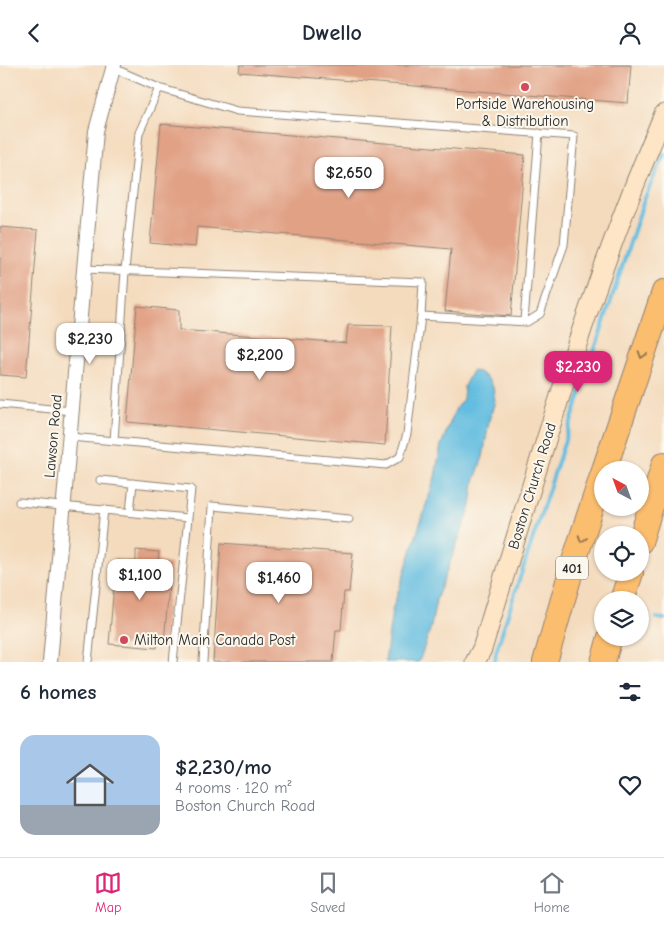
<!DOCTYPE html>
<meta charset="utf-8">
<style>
:root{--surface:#fff;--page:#f6f6f7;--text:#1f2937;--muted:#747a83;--line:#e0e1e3;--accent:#db2777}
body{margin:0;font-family:"Comic Neue",sans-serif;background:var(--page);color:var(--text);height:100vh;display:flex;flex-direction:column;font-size:19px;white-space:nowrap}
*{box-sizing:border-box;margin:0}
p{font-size:16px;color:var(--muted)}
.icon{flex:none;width:28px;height:28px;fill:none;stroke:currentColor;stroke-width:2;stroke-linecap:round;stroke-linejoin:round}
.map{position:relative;height:597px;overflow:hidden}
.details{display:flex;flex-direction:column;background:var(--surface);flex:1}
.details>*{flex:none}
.needle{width:32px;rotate:319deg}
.buttons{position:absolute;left:594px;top:396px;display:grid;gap:10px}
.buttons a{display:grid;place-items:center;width:55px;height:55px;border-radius:50%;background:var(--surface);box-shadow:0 1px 4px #0004;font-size:25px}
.price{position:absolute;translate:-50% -42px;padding:0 11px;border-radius:10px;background:#fff;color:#222;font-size:16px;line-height:32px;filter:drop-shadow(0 1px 2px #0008)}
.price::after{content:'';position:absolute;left:50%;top:30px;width:15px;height:11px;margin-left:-8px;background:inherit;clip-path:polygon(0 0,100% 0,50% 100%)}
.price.active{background:var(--accent);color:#fff}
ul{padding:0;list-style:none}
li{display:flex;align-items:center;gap:15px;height:125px;padding:0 20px}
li+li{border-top:1px solid var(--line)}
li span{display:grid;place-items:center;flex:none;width:140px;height:100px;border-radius:15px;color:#555}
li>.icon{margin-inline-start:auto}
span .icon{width:60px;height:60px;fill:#fffc;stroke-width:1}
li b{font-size:21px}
h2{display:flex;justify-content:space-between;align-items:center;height:60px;padding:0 20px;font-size:21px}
header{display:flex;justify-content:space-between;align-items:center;height:65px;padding:0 20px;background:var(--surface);font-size:22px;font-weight:700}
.tab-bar{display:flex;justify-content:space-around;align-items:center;height:70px;border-top:1px solid var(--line);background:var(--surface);font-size:14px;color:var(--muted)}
.tab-bar a{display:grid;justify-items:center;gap:2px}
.tab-bar .active{color:var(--accent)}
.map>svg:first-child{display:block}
.water{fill:#63bde0;stroke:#477486}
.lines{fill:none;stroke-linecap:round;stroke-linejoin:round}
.stream{stroke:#63bde0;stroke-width:4}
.building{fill:#e1a185}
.lane-casing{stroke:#908374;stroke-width:9}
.street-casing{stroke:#908374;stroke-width:16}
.secondary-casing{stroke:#908374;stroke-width:21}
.highway-casing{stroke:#908374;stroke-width:26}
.lane{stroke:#fff;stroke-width:7}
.street{stroke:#fff;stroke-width:14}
.secondary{stroke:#fde5c5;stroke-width:19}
.highway{stroke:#fbbd6e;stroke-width:24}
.oneway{stroke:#93744c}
.poi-dot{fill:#d1495b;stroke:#fbf7ec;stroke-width:2}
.labels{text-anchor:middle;stroke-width:4;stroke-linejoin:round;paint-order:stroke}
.shield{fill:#fbf7ec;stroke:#696865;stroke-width:1}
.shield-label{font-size:14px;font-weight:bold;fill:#2b2b2b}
.poi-label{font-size:15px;fill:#2b2b2b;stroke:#fbf7ec}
.street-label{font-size:15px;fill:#2b2b2b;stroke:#fbf7ec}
</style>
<header><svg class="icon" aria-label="back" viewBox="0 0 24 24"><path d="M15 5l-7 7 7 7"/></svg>Dwello<svg class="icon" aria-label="person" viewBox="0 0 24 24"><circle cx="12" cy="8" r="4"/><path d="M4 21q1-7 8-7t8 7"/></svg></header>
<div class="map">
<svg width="664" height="597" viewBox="0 0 664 597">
<rect width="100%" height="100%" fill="#fbf7ec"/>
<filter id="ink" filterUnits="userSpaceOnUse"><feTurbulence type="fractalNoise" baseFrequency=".02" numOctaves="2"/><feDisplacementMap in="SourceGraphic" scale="10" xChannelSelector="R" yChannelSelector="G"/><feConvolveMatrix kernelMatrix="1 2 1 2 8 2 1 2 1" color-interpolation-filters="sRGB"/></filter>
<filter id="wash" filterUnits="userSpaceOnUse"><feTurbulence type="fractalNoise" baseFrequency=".0096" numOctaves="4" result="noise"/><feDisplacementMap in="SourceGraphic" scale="20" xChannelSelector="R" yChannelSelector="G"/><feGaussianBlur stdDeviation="1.12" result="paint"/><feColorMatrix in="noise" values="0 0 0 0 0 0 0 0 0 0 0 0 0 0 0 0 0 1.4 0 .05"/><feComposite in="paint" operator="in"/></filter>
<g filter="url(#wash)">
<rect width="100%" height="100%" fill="#f4dbbe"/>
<path class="water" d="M472,306L479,307L489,315L493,322L495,336L489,356L483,392L474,417L471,441L436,535L431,562L419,597H385L392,546L435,412L441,380L456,343L463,334L464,321Z"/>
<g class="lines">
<path class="stream" d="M656,553L664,554
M495,597L496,587L507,552L644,135L664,89"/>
</g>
<g id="blocks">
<path class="building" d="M240,0H631L628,38L239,7Z
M161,59L525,90L511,251L445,246L451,184L197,162L195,182L150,178Z
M0,162L38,165L26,312L0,310Z
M137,241L179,245V265L346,278L348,260L392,261L385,380L127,357Z
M221,478L353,488L349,527H344L341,565H336L333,597H213Z
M136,485L159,487L158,497L171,499L164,577L158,576L157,583L109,579L116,495L136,497Z"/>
</g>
</g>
<g filter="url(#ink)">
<use href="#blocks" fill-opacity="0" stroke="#908374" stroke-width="1"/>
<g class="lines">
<g class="lane-casing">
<path id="lane" d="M84,204L423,217L421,251
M524,256L539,68
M0,339L72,346
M70,372L386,400L400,392L407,369L421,251L527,257L540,249L564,180L574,71L237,46L159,23L113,3
M114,376L125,206L139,68L159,23
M100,415L191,424L188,453
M19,437L188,453L173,597
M130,447L133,418
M88,597L104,444
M203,597L212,441L349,454"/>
</g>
<g class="street-casing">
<path id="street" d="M50,597L96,66L114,0"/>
</g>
<g class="secondary-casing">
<path id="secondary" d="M475,597L482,584C537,404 589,222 664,49"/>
</g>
<g class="highway-casing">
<path id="highway" d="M604,405L664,227
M640,477L664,399
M622,535L631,508
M545,597L573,499L602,411
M603,597L610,572"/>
</g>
<use href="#lane" class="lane"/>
<use href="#street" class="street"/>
<use href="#secondary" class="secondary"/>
<use href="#highway" class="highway"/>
</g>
<defs><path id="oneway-chevron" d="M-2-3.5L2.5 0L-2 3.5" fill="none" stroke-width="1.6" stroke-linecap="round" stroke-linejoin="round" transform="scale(1.25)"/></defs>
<g class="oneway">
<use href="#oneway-chevron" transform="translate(642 290) rotate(108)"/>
<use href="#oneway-chevron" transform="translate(582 474) rotate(108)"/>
</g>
</g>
<g class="poi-dot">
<circle cx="525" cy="22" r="5"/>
<circle cx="124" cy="575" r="5"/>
</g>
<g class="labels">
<rect class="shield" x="556" y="491.5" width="32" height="23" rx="4"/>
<g class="shield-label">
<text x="572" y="508">401</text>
</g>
<g class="poi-label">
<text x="525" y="44">Portside Warehousing<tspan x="525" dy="17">&amp; Distribution</tspan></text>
<text x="134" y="580" text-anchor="start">Milton Main Canada Post</text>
</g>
<g class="street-label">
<text transform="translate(53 371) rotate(-85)" y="5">Lawson Road</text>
<text transform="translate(532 421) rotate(-73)" y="5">Boston Church Road</text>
</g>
</g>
</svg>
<div class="buttons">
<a><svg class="needle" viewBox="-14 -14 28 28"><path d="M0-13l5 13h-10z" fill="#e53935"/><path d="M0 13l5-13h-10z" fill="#747a83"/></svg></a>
<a><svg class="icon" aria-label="locate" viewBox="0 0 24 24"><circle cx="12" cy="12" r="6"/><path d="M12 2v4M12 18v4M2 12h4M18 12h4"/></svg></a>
<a><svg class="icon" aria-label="layers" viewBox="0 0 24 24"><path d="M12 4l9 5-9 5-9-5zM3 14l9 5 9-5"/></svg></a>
</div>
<b class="price" style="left:349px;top:134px">$2,650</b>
<b class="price" style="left:90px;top:300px">$2,230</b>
<b class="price" style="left:260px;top:316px">$2,200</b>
<b class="price active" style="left:578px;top:328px">$2,230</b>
<b class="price" style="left:140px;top:536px">$1,100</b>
<b class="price" style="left:279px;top:539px">$1,460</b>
</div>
<section class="details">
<h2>6 homes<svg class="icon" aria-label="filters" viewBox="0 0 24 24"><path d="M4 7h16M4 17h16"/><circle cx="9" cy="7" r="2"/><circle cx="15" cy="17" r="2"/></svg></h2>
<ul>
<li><span style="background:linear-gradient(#a9c7e8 70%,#9aa5b1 0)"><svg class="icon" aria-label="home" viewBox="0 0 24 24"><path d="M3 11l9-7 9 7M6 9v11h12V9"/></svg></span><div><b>$2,230/mo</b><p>4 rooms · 120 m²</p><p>Boston Church Road</p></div><svg class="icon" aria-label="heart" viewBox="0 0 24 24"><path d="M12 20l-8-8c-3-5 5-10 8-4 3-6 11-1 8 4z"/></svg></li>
</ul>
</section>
<nav class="tab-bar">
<a class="active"><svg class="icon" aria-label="map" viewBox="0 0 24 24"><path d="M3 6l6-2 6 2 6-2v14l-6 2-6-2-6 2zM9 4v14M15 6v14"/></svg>Map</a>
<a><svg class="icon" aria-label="saved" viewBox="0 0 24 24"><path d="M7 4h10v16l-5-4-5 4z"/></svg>Saved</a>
<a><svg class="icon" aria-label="home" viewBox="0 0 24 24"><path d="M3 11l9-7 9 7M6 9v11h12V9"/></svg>Home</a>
</nav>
